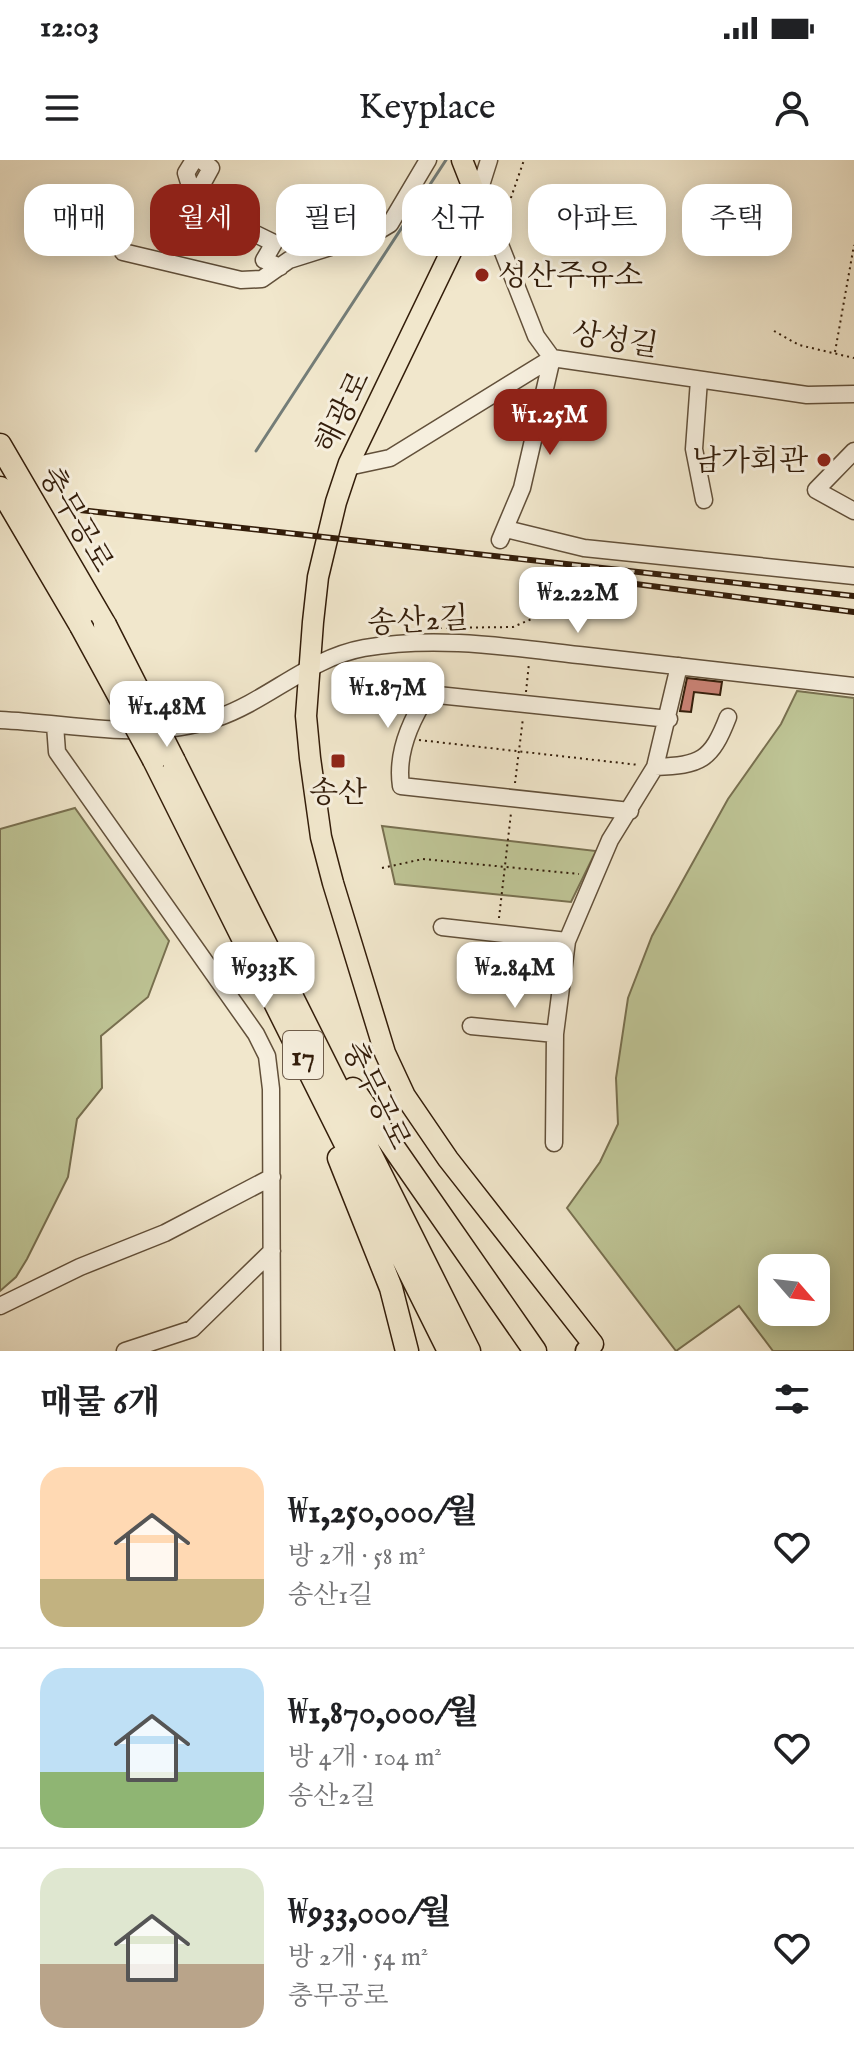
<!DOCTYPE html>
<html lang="ko">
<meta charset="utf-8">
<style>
:root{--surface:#fff;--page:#f6f6f6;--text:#202124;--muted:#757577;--line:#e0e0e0;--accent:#8f2418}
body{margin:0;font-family:"IM FELL English","Noto Serif KR",serif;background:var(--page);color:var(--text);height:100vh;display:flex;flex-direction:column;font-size:30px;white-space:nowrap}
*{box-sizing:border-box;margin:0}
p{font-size:26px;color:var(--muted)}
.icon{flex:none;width:44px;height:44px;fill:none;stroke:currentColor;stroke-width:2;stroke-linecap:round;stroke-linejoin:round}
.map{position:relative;height:1191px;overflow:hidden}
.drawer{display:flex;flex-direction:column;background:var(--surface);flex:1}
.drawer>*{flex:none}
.hud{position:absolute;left:24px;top:24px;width:806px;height:72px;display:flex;gap:16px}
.needle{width:52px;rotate:118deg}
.controls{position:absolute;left:758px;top:1094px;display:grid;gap:16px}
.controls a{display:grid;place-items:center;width:72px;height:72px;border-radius:16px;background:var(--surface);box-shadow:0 4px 20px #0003;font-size:40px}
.price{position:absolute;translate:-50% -68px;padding:0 18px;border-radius:16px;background:#fff;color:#222;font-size:26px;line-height:52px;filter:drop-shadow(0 2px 4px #0008)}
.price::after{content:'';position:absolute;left:50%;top:48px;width:24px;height:18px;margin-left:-12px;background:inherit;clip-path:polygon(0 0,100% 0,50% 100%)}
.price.selected{background:var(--accent);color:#fff}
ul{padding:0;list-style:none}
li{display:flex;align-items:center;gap:24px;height:200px;padding:0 40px}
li+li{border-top:2px solid var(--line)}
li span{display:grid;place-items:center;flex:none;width:224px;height:160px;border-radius:24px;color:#555}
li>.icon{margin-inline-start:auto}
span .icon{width:96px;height:96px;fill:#fffc;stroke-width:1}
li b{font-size:34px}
h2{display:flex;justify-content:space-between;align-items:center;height:96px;padding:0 40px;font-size:34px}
.pill{padding:0 28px;border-radius:24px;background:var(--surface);box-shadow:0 4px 20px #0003;font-size:28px;line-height:72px}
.pill.selected{background:var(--accent);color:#fff}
.status{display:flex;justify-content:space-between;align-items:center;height:56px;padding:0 40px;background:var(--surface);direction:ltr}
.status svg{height:22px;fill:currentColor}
header{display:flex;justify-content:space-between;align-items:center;height:104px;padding:0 40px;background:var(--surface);font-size:36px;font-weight:600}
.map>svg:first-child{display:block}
.green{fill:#bec495;stroke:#787050;stroke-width:2;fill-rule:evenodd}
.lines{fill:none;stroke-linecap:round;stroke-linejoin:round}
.stream{stroke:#747d78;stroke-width:3}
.building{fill:#ca8275;stroke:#331d0a;stroke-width:2}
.minor-casing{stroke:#62503a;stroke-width:19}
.major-casing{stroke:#331d0a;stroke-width:23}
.highway-casing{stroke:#331d0a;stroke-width:25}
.path{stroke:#331d0a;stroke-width:2;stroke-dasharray:2 4;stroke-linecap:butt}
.minor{stroke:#f6efde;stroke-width:16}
.major{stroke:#f1e7cc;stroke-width:20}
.highway{stroke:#f1e7cc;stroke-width:22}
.rail-casing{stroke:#331d0a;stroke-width:6}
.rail{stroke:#f6efde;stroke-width:3;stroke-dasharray:9;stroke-linecap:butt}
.highway-bridge-casing{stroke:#331d0a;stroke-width:25;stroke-linecap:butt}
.highway-bridge{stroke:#f1e7cc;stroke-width:22}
.poi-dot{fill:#8f2418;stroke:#f6efde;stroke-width:3}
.labels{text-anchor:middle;stroke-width:6;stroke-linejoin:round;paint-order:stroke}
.shield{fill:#f6efde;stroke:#6e5c4a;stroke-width:2}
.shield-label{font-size:28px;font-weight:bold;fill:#331d0a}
.poi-label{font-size:30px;fill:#331d0a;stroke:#f6efde;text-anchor:start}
.street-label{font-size:30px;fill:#331d0a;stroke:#f6efde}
</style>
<div class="status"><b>12:03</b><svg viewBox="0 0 49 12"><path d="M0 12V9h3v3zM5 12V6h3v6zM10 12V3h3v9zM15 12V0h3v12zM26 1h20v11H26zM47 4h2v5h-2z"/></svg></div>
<header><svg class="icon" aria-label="menu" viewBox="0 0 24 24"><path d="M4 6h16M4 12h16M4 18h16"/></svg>Keyplace<svg class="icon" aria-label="person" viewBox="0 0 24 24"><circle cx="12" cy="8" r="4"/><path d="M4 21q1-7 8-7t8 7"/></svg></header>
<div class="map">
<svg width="854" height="1191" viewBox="0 0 854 1191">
<rect width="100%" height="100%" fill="#f1e7cc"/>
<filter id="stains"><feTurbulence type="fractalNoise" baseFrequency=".0025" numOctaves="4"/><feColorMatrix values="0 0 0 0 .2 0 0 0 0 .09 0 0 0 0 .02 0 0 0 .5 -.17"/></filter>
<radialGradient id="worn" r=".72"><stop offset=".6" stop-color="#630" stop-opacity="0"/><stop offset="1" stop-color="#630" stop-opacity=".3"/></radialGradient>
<path class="green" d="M797,531L854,538V1191H773L739,1146L676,1191L567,1048L600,1002L618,964L616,918L628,838L652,776L728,639L781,564ZM772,1108H816V1152H772Z
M75,648L169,781L148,837L101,876L102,928L77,959L68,1017L27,1099L16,1117L0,1131V669Z
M382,666L596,691L571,742L395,724Z"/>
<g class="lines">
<path class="stream" d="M256,291L446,0"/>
</g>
<path class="building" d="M687,518L722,522L720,535L694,532L691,552L680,551Z"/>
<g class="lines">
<g class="minor-casing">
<path id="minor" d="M194,0L186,13L196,45L274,83L264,100L280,107
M489,0L477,38L488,54L536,176L552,198
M194,39L211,8L201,0
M123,92L241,120L262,119L289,100L375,73L390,64L428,0
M699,220L694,289L704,340
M854,291L816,330L854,351
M348,307L390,298L552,198L807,235L854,234
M506,369L584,388L854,416
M500,380L522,328L552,198
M0,560C73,563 145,583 217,558C269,540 309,498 364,488C439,475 514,488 588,496C677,506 765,516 854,526
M55,565L57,592L256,874L267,896L271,929L272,1191
M655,607C701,605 711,601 728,557
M630,651L401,626C396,593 411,560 428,534L669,559
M442,767L567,781
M471,866L555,874
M554,983L555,874L567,781L610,680L655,607L679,506
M0,1146L80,1107L165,1073L272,1017
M125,1191L192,1169L272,1091"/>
</g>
<g class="major-casing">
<path id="major" d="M462,0L477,38L349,303L336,342L318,417L313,462L306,556L310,598L321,677L333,723L385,893L405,936L448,999L593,1184L586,1191"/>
</g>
<g class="highway-casing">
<path id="highway" d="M0,285L105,465
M0,328L81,466
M154,600L449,1191
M174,601L469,1191
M353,929L535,1191
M339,998L391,1128L407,1191"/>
</g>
<path class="path" d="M505,55L524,0
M774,171L799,185L854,198
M835,192L854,85
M434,468L513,467L541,455
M526,532L529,503
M419,580L639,605
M515,623L523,558
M382,708L423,699L579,714
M499,758L511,653
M495,789L492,820L545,827"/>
<use href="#minor" class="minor"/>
<use href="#major" class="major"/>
<use href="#highway" class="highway"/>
<g class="rail-casing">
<path id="rail" d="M71,349L854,436
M589,418L854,452"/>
</g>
<use href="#rail" class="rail"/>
<g class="highway-bridge-casing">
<path id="highway-bridge" d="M105,465L174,601
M81,466L154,600"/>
</g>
<use href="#highway-bridge" class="highway-bridge"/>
</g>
<g class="poi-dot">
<circle cx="482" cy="115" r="8"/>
<circle cx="824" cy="300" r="8"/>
<rect x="330" y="593" width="16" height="16" rx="4"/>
</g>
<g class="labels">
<rect class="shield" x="283" y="871" width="40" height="48" rx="6"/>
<g class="shield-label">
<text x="303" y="905">17</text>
</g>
<g class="poi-label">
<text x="498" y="125">성산주유소</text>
<text x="808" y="310" text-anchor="end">남가회관</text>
<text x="338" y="642" text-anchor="middle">송산</text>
</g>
<g class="street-label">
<text transform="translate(615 179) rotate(9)" y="10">상성길</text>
<text transform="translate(342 252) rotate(-64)" y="10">해광로</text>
<text transform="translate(77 359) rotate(60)" y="10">충무공로</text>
<text transform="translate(418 460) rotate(-3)" y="10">송산2길</text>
<text transform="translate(377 935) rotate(64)" y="10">충무공로</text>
</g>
</g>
<rect width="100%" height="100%" filter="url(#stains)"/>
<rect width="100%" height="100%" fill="url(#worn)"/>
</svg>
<div class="controls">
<a><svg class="needle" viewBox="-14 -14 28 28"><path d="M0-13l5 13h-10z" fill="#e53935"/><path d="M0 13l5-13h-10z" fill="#757577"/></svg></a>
</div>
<b class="price selected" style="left:550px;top:297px">₩1.25M</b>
<b class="price" style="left:578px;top:475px">₩2.22M</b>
<b class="price" style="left:388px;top:570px">₩1.87M</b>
<b class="price" style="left:167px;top:589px">₩1.48M</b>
<b class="price" style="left:264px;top:850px">₩933K</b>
<b class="price" style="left:515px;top:850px">₩2.84M</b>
<div class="hud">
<a class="pill">매매</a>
<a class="pill selected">월세</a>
<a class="pill">필터</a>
<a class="pill">신규</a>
<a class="pill">아파트</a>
<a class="pill">주택</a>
</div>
</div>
<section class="drawer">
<h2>매물 6개<svg class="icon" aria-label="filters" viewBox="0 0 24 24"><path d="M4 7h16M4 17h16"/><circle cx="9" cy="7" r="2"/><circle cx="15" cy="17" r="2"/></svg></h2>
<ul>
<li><span style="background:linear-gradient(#ffd9b3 70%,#c2b280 0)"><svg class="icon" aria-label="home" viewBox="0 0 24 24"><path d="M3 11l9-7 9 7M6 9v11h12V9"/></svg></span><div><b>₩1,250,000/월</b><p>방 2개 · 58 m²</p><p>송산1길</p></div><svg class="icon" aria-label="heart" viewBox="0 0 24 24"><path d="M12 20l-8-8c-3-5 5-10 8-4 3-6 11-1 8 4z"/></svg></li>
<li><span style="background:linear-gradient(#bfe0f5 65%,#8fb573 0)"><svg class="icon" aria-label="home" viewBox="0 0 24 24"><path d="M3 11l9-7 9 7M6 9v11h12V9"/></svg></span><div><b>₩1,870,000/월</b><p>방 4개 · 104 m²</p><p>송산2길</p></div><svg class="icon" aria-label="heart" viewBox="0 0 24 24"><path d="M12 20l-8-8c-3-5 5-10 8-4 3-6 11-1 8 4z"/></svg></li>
<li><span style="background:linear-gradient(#dfe7d0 60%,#b9a48a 0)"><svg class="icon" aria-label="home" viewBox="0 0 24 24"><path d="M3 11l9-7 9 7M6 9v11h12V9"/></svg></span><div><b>₩933,000/월</b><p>방 2개 · 54 m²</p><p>충무공로</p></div><svg class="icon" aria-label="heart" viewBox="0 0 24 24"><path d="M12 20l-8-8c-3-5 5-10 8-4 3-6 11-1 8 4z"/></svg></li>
</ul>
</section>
